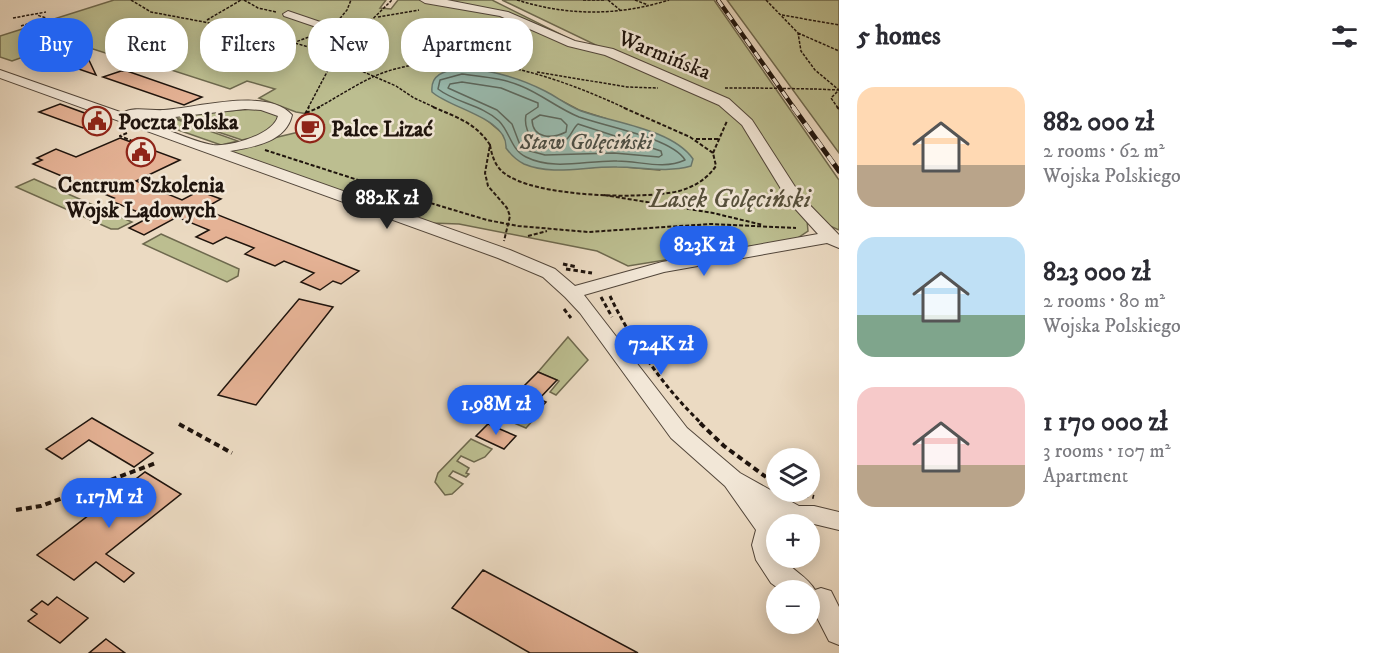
<!DOCTYPE html>
<meta charset="utf-8">
<style>
:root{--surface:#fff;--page:#f7f7f7;--text:#2b2b33;--muted:#7c7c81;--accent:#2563eb}
body{margin:0;font-family:"IM FELL DW Pica",serif;background:var(--page);color:var(--text);height:100vh;display:flex;flex-direction:column;font-size:22px;white-space:nowrap}
*{box-sizing:border-box;margin:0}
p{font-size:20px;color:var(--muted)}
.icon{flex:none;width:33px;height:33px;fill:none;stroke:currentColor;stroke-width:2;stroke-linecap:round;stroke-linejoin:round}
.map{position:relative;flex:1;overflow:hidden}
.panel{display:flex;flex-direction:column;background:var(--surface);width:540px}
.panel>*{flex:none}
.top-card{position:absolute;left:18px;top:18px;width:570px;height:54px;display:flex;gap:12px}
.fabs{position:absolute;left:766px;top:448px;display:grid;gap:12px}
.fabs a{display:grid;place-items:center;width:54px;height:54px;border-radius:50%;background:var(--surface);box-shadow:0 3px 15px #0003;font-size:30px}
.price{position:absolute;translate:-50% -51px;padding:0 14px;border-radius:21px;background:var(--accent);color:#fff;font-size:20px;line-height:39px;filter:drop-shadow(0 2px 3px #0008)}
.price::after{content:'';position:absolute;left:50%;top:36px;width:18px;height:14px;margin-left:-9px;background:inherit;clip-path:polygon(0 0,100% 0,50% 100%)}
.price.current{background:#222;color:#fff}
ul{padding:0;list-style:none}
li{display:flex;align-items:center;gap:18px;height:150px;padding:0 18px}
li span{display:grid;place-items:center;flex:none;width:168px;height:120px;border-radius:18px;color:#555}
li>.icon{margin-inline-start:auto}
span .icon{width:72px;height:72px;fill:#fffc;stroke-width:1}
li b{font-size:26px}
h2{display:flex;justify-content:space-between;align-items:center;height:72px;padding:0 18px;font-size:26px}
.pill{padding:0 21px;border-radius:24px;background:var(--surface);box-shadow:0 3px 15px #0003;font-size:21px;line-height:54px}
.pill.current{background:var(--accent);color:#fff}
main{display:flex;flex:1;min-height:0}
.map>svg:first-child{display:block}
.green{fill:#bcbe90;stroke:#6e694e;stroke-width:1.5;fill-rule:evenodd}
.water{fill:#99bbaf;stroke:#68786e;stroke-width:1.5}
.lines{fill:none;stroke-linecap:round;stroke-linejoin:round}
.shore{stroke:#5c685e;stroke-width:1.5}
.building{fill:#e5b295;stroke:#1f140d;stroke-width:1.5}
.minor-casing{stroke:#52463a;stroke-width:2}
.path-far3{stroke:#1f140d;stroke-width:1.5;stroke-dasharray:3 1.5;stroke-linecap:butt}
.path-far2{stroke:#1f140d;stroke-width:2;stroke-dasharray:4 2;stroke-linecap:butt}
.path-far1{stroke:#1f140d;stroke-width:3;stroke-dasharray:4.5 3;stroke-linecap:butt}
.path{stroke:#1f140d;stroke-width:4;stroke-dasharray:6 4;stroke-linecap:butt}
.minor{fill:#f2e7d7;fill-rule:evenodd}
.rail-far1-casing{stroke:#1f140d;stroke-width:4.5}
.rail-casing{stroke:#1f140d;stroke-width:5}
.rail-far1{stroke:#f2e7d7;stroke-width:3;stroke-dasharray:8;stroke-linecap:butt}
.rail{stroke:#f2e7d7;stroke-width:4;stroke-dasharray:10;stroke-linecap:butt}
.path-bridge{stroke:#1f140d;stroke-width:1.5;stroke-dasharray:3 1.5;stroke-linecap:butt}
.labels{text-anchor:middle;stroke-width:5;stroke-linejoin:round;paint-order:stroke}
.far-street-label{font-size:22px;fill:#1f140d;stroke:#f2e7d7}
.far-poi-label{font-size:22px;font-weight:bold;fill:#1f140d;stroke:#f2e7d7;text-anchor:start}
.far-water-label{font-size:22px;font-style:italic;fill:#4a4e46;stroke:#f2e7d7}
.park-label{font-size:26px;font-style:italic;fill:#56503b;stroke:#f2e7d7}
</style>
<main>
<div class="map">
<svg width="839" height="653" viewBox="0 0 839 653">
<rect width="100%" height="100%" fill="#ebdac2"/>
<filter id="stains"><feTurbulence type="fractalNoise" baseFrequency=".00333" numOctaves="4"/><feColorMatrix values="0 0 0 0 .2 0 0 0 0 .09 0 0 0 0 .02 0 0 0 .5 -.17"/></filter>
<radialGradient id="worn" r=".72"><stop offset=".6" stop-color="#630" stop-opacity="0"/><stop offset="1" stop-color="#630" stop-opacity=".3"/></radialGradient>
<path class="green" d="M114,0H386L380,8L391,9L398,0H421L483,9L601,51L711,96L738,117L807,220L808,231L796,239L628,266L597,251L459,224L431,223L223,150L303,131L316,133L324,125L308,122L314,115L296,112L259,98L275,89L247,81L230,89L125,55L118,57L68,41L12,61L0,57V36ZM560,100L579,110L607,119L659,170L614,166L569,169L506,141L502,133L488,121Z
M428,0H492L586,47L529,21Z
M502,0H714L839,180V230L830,226L801,199L746,117Z
M727,0H839V153Z
M261,108L278,116V123L259,136L242,140L170,116Z
M167,116L238,141L221,145L141,117Z
M34,179L132,222L118,229H111L16,187Z
M161,234L239,269L238,276L227,282L143,244Z
M568,337L588,360L556,395L550,392L559,381L538,372Z
M506,406L535,418L526,428L497,416Z
M471,439L492,449L485,457L474,462L461,456L457,461L469,468L466,473L469,474L466,477L453,471L449,476L463,484L452,494L445,495L435,482L438,473Z"/>
<path class="water" d="M461,68C491,70 518,77 545,91C557,97 568,106 581,111C614,123 672,129 693,159L691,166C666,173 642,167 617,167C587,166 552,176 524,164C516,160 511,155 506,148C508,118 451,109 432,92C430,73 446,71 461,68Z"/>
<g class="lines">
<path class="shore" d="M462,74C482,77 503,78 521,86C541,94 559,109 579,117C604,126 672,138 685,160C663,170 640,161 617,161C587,160 554,171 526,157C511,150 510,132 499,121C482,105 456,103 438,89L440,80Z
M462,82L501,88L538,103V107L526,115C522,137 543,152 563,142C571,138 572,129 578,124L661,151L662,155L659,157L614,153L545,155L530,151L520,145L512,124L497,110L448,88L450,84Z
M540,115L561,119L567,125L566,132C552,139 533,139 532,120Z"/>
</g>
<path class="building" d="M59,46L87,56L96,75L35,54Z
M121,71H127L202,97L184,105L103,77Z
M60,104L101,119L102,120L83,128L39,112Z
M120,138L180,160L136,181L182,200L199,191L221,199L203,209L359,271L341,284L333,281L320,290L301,282L314,273L284,261L275,266L245,254L254,248L226,237L213,244L196,237L209,230L177,217L144,235L129,228L150,217L109,200L114,198L33,164L42,160L37,158L56,149L76,157Z
M299,299L333,307L256,405L218,395Z
M538,372L557,380L539,399L546,402L534,415L515,406L527,394L519,391Z
M92,418L153,453L134,467L89,440L62,459L46,449Z
M488,424L516,436L504,449L476,436Z
M145,472L181,494L106,554L134,573L124,582L96,562L74,580L37,555Z
M483,570L638,653H530L452,608Z
M57,597L88,618L60,643L28,621L37,614L31,610L42,601L48,605Z
M106,639L125,653H89Z"/>
<g class="lines">
<g class="minor-casing">
<path id="minor" d="M420,0H447L508,12L575,41L613,49L729,99L752,120L801,196L839,235V248L827,243L664,272L584,295L687,428L740,473L799,506H814L839,512V530L814,524L777,525V558H782C792,570 808,577 815,590L821,588L831,591L839,607V645L829,641L810,604V591H782L771,583L756,560L752,545L756,530L725,486L671,438L580,313L565,297L543,277L498,258L0,78V70L123,113C132,106 152,111 164,110C197,108 267,87 292,115C286,142 254,147 230,151L510,250L555,269L575,286L662,262L818,234L789,202L742,125L719,105L605,55L568,46L500,16L425,3ZM245,109L261,110L278,116C273,135 230,147 213,145C193,142 157,125 137,118H166Z
M288,11L335,27L337,29L331,32L284,16L283,14Z"/>
</g>
<path class="path-far3" d="M131,0L151,12L257,32L336,55
M244,0L258,8L276,12
M517,0C568,16 618,16 669,0
M583,0H605
M608,0L620,10
M635,0L648,5
M766,0L798,33L801,51L815,70L839,90
M782,15L839,25
M378,17L419,10
M13,18L46,12
M207,20L241,0
M337,22L347,10L351,0
M21,26L46,18L37,15
M798,33L839,51
M293,43L314,35
M334,59L396,86L414,98L436,108
M537,72L627,87L658,88
M725,88H756
M814,89L839,90
M308,108L336,55L392,0
M317,108C342,95 367,76 395,69C475,48 553,75 625,108
M838,108L831,98L839,90"/>
<path class="path-far2" d="M433,107C456,117 476,123 490,145L485,173L488,186L507,208L510,216L504,241
M837,107L839,109
M306,113L320,107
M305,114L309,107
M127,133L120,136L132,141L140,137
M696,139H719
M490,145C492,156 495,166 504,173C534,197 642,200 679,191C694,187 707,179 716,166L713,153L690,137L622,107
M265,150L417,199L487,220L518,226L588,232L711,224L796,228
M713,153L727,121
M604,195L713,213L763,225
M528,236L547,231"/>
<path class="path-far1" d="M563,264L577,267
M566,269L592,273
M610,296C631,341 666,390 702,424
M601,297L612,317
M564,309L571,318"/>
<path class="path" d="M700,423L724,446L766,477
M179,424L232,453
M793,492L814,497
M16,510L41,506L156,463"/>
<use href="#minor" class="minor"/>
<g class="rail-far1-casing">
<path id="rail-far1" d="M718,0L794,108"/>
</g>
<g class="rail-casing">
<path id="rail" d="M793,107L839,171"/>
</g>
<use href="#rail-far1" class="rail-far1"/>
<use href="#rail" class="rail"/>
<path class="path-bridge" d="M756,88L814,89"/>
</g>
<defs>
<g id="civic-ring" transform="scale(1.5)"><circle r="9.5" fill="#f2e7d7" stroke="#8f2418" stroke-width="1.5"/><path d="M-.6-6.5H3V-4.5H.6V-3L4-1V1h2V6H-6V1h2V-1L-.6-3ZM-1.2 2.5V6h2.4V2.5Z" fill="#8f2418"/></g>
<g id="cafe-ring" transform="scale(1.5)"><circle r="9.5" fill="#f2e7d7" stroke="#8f2418" stroke-width="1.5"/><path d="M-5.5-4.5H6V0H3Q3 3.5 0 3.5H-2.5Q-5.5 3.5-5.5 0ZM3-3.2v2h1.7v-2ZM-6 4.5H4V6H-6Z" fill="#8f2418"/></g>
</defs>
<g fill-rule="evenodd">
<use href="#civic-ring" x="97" y="121"/>
<use href="#cafe-ring" x="310" y="128"/>
<use href="#civic-ring" x="141" y="152"/>
</g>
<g class="labels">
<g class="far-street-label">
<text transform="translate(665 54) rotate(22)" y="8">Warmińska</text>
</g>
<g class="far-poi-label">
<text x="118" y="129">Poczta Polska</text>
<text x="331" y="136">Palce Lizać</text>
<text x="141" y="192" text-anchor="middle">Centrum Szkolenia<tspan x="141" dy="25">Wojsk Lądowych</tspan></text>
</g>
<g class="far-water-label">
<text x="586" y="149">Staw Golęciński</text>
</g>
<g class="park-label">
<text x="730" y="207">Lasek Golęciński</text>
</g>
</g>
<rect width="100%" height="100%" filter="url(#stains)"/>
<rect width="100%" height="100%" fill="url(#worn)"/>
</svg>
<div class="fabs">
<a><svg class="icon" aria-label="layers" viewBox="0 0 24 24"><path d="M12 4l9 5-9 5-9-5zM3 14l9 5 9-5"/></svg></a>
<a>+</a>
<a>−</a>
</div>
<b class="price current" style="left:387px;top:230px">882K zł</b>
<b class="price" style="left:704px;top:277px">823K zł</b>
<b class="price" style="left:661px;top:376px">724K zł</b>
<b class="price" style="left:496px;top:436px">1.98M zł</b>
<b class="price" style="left:109px;top:529px">1.17M zł</b>
<div class="top-card">
<a class="pill current">Buy</a>
<a class="pill">Rent</a>
<a class="pill">Filters</a>
<a class="pill">New</a>
<a class="pill">Apartment</a>
</div>
</div>
<section class="panel">
<h2>5 homes<svg class="icon" aria-label="filters" viewBox="0 0 24 24"><path d="M4 7h16M4 17h16"/><circle cx="9" cy="7" r="2"/><circle cx="15" cy="17" r="2"/></svg></h2>
<ul>
<li><span style="background:linear-gradient(#ffd9b3 65%,#b9a48a 0)"><svg class="icon" aria-label="home" viewBox="0 0 24 24"><path d="M3 11l9-7 9 7M6 9v11h12V9"/></svg></span><div><b>882 000 zł</b><p>2 rooms · 62 m²</p><p>Wojska Polskiego</p></div></li>
<li><span style="background:linear-gradient(#bfe0f5 65%,#7fa58c 0)"><svg class="icon" aria-label="home" viewBox="0 0 24 24"><path d="M3 11l9-7 9 7M6 9v11h12V9"/></svg></span><div><b>823 000 zł</b><p>2 rooms · 80 m²</p><p>Wojska Polskiego</p></div></li>
<li><span style="background:linear-gradient(#f6c9c9 65%,#b9a48a 0)"><svg class="icon" aria-label="home" viewBox="0 0 24 24"><path d="M3 11l9-7 9 7M6 9v11h12V9"/></svg></span><div><b>1 170 000 zł</b><p>3 rooms · 107 m²</p><p>Apartment</p></div></li>
</ul>
</section>
</main>
